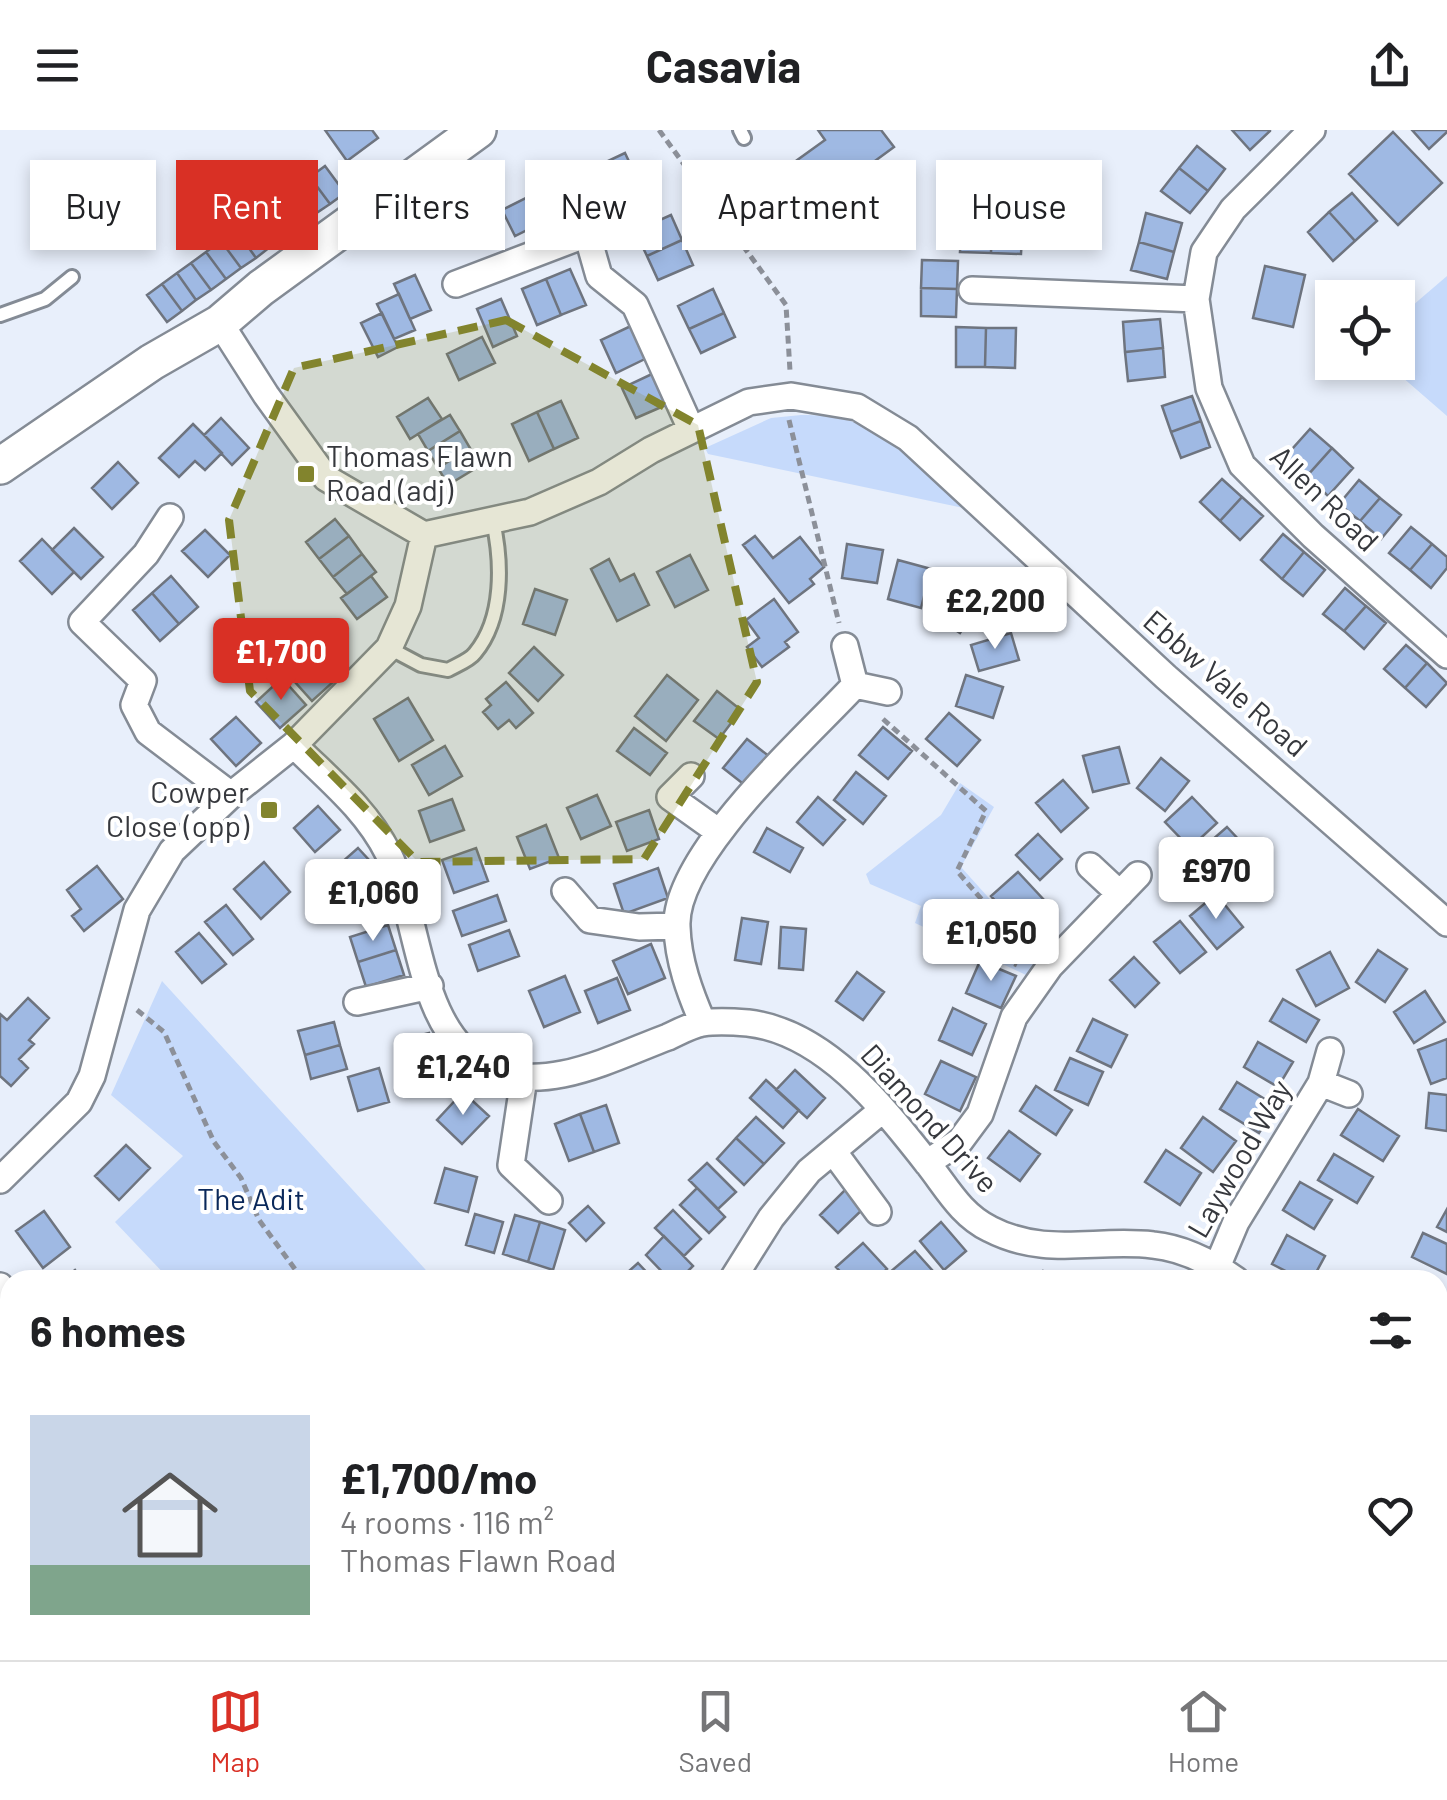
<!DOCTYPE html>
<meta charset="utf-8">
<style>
:root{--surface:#fff;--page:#f6f6f6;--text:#202124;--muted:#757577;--line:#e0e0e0;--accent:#d93025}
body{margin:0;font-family:Barlow,sans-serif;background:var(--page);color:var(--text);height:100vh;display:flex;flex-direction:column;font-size:38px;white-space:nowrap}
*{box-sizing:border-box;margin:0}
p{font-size:32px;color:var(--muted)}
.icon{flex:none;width:55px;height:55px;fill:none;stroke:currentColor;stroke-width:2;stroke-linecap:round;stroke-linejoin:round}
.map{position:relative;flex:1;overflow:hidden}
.details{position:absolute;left:0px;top:1140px;width:1448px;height:390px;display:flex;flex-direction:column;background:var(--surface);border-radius:30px 30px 0 0;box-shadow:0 5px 15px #0003}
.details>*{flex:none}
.banner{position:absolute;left:30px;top:30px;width:1388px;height:90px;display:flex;gap:20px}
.controls{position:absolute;left:1315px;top:150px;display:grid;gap:20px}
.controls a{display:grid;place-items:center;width:100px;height:100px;border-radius:0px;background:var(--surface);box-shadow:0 5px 15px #0003;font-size:50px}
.price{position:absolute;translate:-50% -85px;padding:0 22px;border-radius:10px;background:#fff;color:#222;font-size:32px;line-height:65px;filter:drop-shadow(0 2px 5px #0008)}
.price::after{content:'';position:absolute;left:50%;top:60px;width:30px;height:22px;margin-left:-15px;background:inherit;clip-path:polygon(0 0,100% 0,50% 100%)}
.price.selected{background:var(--accent);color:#fff}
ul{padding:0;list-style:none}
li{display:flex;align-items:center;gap:30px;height:250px;padding:0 30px}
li+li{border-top:2px solid var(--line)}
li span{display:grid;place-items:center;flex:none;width:280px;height:200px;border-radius:0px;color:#555}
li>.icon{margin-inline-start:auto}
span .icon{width:120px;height:120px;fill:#fffc;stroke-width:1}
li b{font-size:42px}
h2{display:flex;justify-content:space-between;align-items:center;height:120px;padding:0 30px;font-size:42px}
.pill{padding:0 35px;border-radius:0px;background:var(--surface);box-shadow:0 5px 15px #0003;font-size:35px;line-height:90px}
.pill.selected{background:var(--accent);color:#fff}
header{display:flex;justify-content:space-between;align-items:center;height:130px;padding:0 30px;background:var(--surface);font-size:45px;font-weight:700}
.menu{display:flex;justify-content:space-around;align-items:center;height:140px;border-top:2px solid var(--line);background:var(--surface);font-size:28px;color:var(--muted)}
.menu a{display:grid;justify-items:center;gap:5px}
.menu .selected{color:var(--accent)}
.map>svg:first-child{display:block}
.green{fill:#c6dafb}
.building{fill:#9fb9e3;stroke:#6e747f;stroke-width:2.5}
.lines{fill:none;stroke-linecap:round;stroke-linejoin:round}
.service-casing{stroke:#848b95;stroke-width:18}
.minor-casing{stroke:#848b95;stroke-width:30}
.secondary-casing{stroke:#848b95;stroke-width:40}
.path{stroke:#8c9099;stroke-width:5;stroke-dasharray:8 5;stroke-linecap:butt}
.service{stroke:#fff;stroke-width:12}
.minor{stroke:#fff;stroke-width:25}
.secondary{stroke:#fff;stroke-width:35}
.marked{fill:#82842d;fill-opacity:0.2;stroke:#82842d;stroke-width:8;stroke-dasharray:20 12;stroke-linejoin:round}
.poi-dot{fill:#82842d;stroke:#fff;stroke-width:4}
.labels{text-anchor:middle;stroke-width:8;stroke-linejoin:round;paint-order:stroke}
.poi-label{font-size:30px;fill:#36383d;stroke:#fff;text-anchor:start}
.street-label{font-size:30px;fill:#36383d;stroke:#fff}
.park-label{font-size:30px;fill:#0a285a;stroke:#fff}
</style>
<header><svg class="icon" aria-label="menu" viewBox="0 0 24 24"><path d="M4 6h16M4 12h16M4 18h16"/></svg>Casavia<svg class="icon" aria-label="share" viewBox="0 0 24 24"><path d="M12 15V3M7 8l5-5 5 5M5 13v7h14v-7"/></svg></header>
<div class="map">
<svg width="1447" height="1530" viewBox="0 0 1447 1530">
<rect width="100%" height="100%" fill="#e8effb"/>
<path class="green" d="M1447,146V286L1394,240V233L1398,232V188Z
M801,285C886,285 915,327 973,380L708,324L705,318L771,288Z
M960,653L994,677L961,737L1040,825L1026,845L915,793L921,776L870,754L866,744L941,685Z
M162,851L435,1150H170L115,1092L183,1026L111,965Z
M521,1520H994L1004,1530H530Z"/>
<path class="building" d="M325,0H372L378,8L347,31Z
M818,0H881L894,17L778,102L750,64L825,10Z
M1232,0H1270V1L1250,20Z
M1412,0H1447V2L1429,19Z
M1393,2L1442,53L1398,95L1349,44Z
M1197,16L1225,39L1208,61L1179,38Z
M625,23L641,57L592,80L576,46Z
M325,36L345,63L330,74L310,47Z
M1179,38L1208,61L1190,83L1161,61Z
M310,47L330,74L315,84L295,57Z
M295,57L315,84L300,95L281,68Z
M542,60L555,86L515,106L502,80Z
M1352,63L1377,91L1355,111L1329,82Z
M281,68L300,95L285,106L266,79Z
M266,79L285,106L270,117L251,89Z
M1329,82L1355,111L1333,131L1308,102Z
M1146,83L1182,93L1174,122L1139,112Z
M671,85L682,110L647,126L635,101Z
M962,87L992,88L991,123L960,122Z
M992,88L1023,89L1021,124L991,123Z
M251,89L270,117L256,128L236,100Z
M236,100L256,128L241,138L221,111Z
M682,110L693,135L658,150L647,126Z
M221,111L241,138L226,149L206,122Z
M1139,112L1174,122L1167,149L1131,140Z
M206,122L226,149L211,160L191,133Z
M922,130L958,131L957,159L921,158Z
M191,133L211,160L196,170L177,143Z
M1265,136L1305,145L1293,197L1253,188Z
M570,139L586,175L561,185L546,149Z
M177,143L196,170L182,181L162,154Z
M415,145L431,180L410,189L394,154Z
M546,149L561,185L537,195L522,159Z
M162,154L182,181L167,192L147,165Z
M921,158L957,159L956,187L921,186Z
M713,159L724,183L689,199L678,176Z
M399,164L415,200L394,209L377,174Z
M501,169L517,206L493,217L477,179Z
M382,183L398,217L378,227L361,193Z
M724,183L735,207L701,223L689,199Z
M1160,189L1163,218L1125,222L1123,192Z
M633,195L649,227L616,243L601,210Z
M956,197L986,198L985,237H956Z
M986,198H1016L1015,238L985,237Z
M482,207L495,233L459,250L447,224Z
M1163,218L1165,247L1128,251L1125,222Z
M652,244L666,275L636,288L622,258Z
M1192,266L1201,291L1171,302L1162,276Z
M428,268L442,289L410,309L397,287Z
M561,271L578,308L554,319L537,282Z
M537,282L554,319L529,331L512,294Z
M450,285L460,301L428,321L418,304Z
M221,288L249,318L232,335L204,305Z
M1201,291L1210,317L1181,328L1171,302Z
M193,294L222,323L205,340L195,331L179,347L159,328Z
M1310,299L1332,318L1307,346L1285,327Z
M460,301L470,318L438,338L428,321Z
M470,318L481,335L448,355L438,338Z
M1332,318L1353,338L1328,366L1307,346Z
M118,332L138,353L112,379L92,358Z
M1222,349L1242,367L1220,391L1200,372Z
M1359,350L1380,368L1360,391L1339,374Z
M1242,367L1263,386L1240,410L1220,391Z
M1380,368L1401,385L1381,409L1360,391Z
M335,389L349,406L319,429L306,412Z
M1411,397L1432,414L1410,440L1389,423Z
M74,398L103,427L81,449L52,420Z
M205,400L230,425L208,447L182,421Z
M1283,404L1304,422L1282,449L1261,430Z
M349,406L362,424L333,447L319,429Z
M755,406L773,428L800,407L824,437L810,449L814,454L789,473L743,415Z
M42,409L74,442L52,464L20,431Z
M847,414L883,420L877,453L842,448Z
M1432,414L1447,427V438L1431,458L1410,440Z
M1304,422L1325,440L1303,466L1282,449Z
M362,424L376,442L347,464L333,447Z
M690,425L708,460L675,477L657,442Z
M609,429L620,451L634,444L649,475L617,491L591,439Z
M898,430L931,439L921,478L888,469Z
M171,446L198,477L179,494L152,463Z
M371,446L387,467L357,489L341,468Z
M951,449L982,468L960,503L929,483Z
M1345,458L1366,476L1344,501L1323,484Z
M535,459L567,470L555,505L523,494Z
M152,463L179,494L160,511L133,480Z
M774,469L798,502L785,512L789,517L762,537L747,517L759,508L746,490Z
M1366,476L1386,493L1364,519L1344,501Z
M1011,503L1019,530L979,541L971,515Z
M1406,515L1427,533L1405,558L1384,539Z
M534,517L563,545L538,571L509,543Z
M306,524L332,553L312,571L286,542Z
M1427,533L1447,553L1426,577L1405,558Z
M667,545L698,570L666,611L635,586Z
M966,545L1003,557L993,588L956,576Z
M282,548L306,575L280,598L256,572Z
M506,552L533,583L516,598L509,590L498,599L483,582L491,575L486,569Z
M717,561L741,580L719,609L694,591Z
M408,568L433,610L399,631L374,589Z
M949,583L980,610L957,636L926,609Z
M236,587L261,613L236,636L211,609Z
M883,597L912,621L888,649L859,625Z
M634,598L667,623L650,645L617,621Z
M747,609L770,627L746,656L723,638Z
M445,616L462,646L429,665L412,635Z
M1119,617L1129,653L1093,662L1083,626Z
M1161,628L1189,651L1165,681L1137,658Z
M856,642L886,666L863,694L834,670Z
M1063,650L1088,678L1061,702L1036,673Z
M597,665L611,696L581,709L567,678Z
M818,667L845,690L823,715L797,692Z
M1192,667L1217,693L1190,718L1165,692Z
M452,669L464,700L430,712L419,681Z
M318,676L340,700L315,722L294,698Z
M649,680L659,709L627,721L616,692Z
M546,695L559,728L530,739L517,707Z
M1227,697L1254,726L1224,753L1197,723Z
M767,698L803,718L790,742L754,722Z
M1038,704L1062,729L1040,750L1016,725Z
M358,718L381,743L356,765L333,740Z
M476,718L488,751L454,763L442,730Z
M264,732L290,762L261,789L234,759Z
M97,736L123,769L84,801L72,786L81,779L67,760Z
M658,738L668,768L624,784L614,754Z
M1018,742L1044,770L1030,783L1037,791L1023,803L991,766Z
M1216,764L1243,797L1217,819L1190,786Z
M497,765L506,791L462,806L453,781Z
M226,775L253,809L233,825L205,792Z
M742,788L768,792L761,834L735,830Z
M1180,791L1206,822L1180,843L1154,812Z
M388,795L396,820L358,832L350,807Z
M781,797L806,799L803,840L779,838Z
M509,800L519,826L478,841L469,815Z
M199,803L226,834L202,853L176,822Z
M651,814L665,848L628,864L613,831Z
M396,820L404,845L366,857L358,832Z
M1378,820L1407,839L1385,872L1356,852Z
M1330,822L1349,858L1316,876L1297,840Z
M1134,827L1159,853L1135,877L1110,850Z
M980,831L1016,846L1001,878L966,863Z
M857,842L884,862L863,890L836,871Z
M565,846L580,882L544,897L529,861Z
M617,848L630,880L598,893L585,861Z
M1425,861L1445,892L1414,913L1394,882Z
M28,868L49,888L29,910L34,914L19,929L28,938L11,956L0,946V884L7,890Z
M1283,869L1319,890L1306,912L1270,891Z
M953,878L986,894L972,925L939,910Z
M1093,889L1127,905L1111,937L1077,921Z
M334,892L340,915L305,925L298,901Z
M429,903L437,933L406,941L398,911Z
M1447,909V948L1431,954L1418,920Z
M1258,912L1293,932L1278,957L1244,937Z
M340,915L347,939L311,949L305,925Z
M1070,928L1103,942L1088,975L1055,960Z
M941,931L976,947L960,981L925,964Z
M379,938L389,972L358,981L348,947Z
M795,940L825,968L807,988L776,960Z
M766,950L799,980L783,998L750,968Z
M1237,952L1276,976L1259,1003L1220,979Z
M1036,956L1072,980L1056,1005L1020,981Z
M463,962L489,986L462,1014L437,990Z
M1429,963L1447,965V1001L1426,998Z
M606,975L619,1013L594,1022L580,984Z
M1358,979L1399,1006L1383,1031L1341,1005Z
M580,984L594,1022L569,1031L555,994Z
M756,987L784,1013L764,1034L736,1008Z
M1203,987L1236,1011L1213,1042L1181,1018Z
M1009,1001L1040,1024L1020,1051L988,1028Z
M736,1008L764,1034L744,1055L717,1029Z
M126,1015L150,1038L119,1070L95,1046Z
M1166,1020L1201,1043L1180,1075L1145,1052Z
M1334,1024L1373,1047L1357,1073L1318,1050Z
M707,1033L736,1062L718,1079L689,1050Z
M445,1038L477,1047L468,1082L435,1073Z
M1300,1052L1332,1070L1314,1099L1283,1080Z
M697,1058L725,1087L709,1103L680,1075Z
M845,1060L863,1079L838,1103L820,1085Z
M588,1076L604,1093L586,1111L569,1093Z
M1447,1079V1102L1437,1097Z
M673,1080L701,1109L684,1126L655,1098Z
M44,1081L70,1117L43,1138L16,1101Z
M475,1084L503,1092L494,1123L466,1115Z
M515,1085L540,1092L528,1132L503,1124Z
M540,1092L565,1100L553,1140L528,1132Z
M941,1092L966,1121L944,1140L920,1111Z
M1423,1103L1447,1114V1144L1412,1127Z
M1287,1105L1325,1126L1312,1150H1303L1272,1134Z
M664,1106L693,1136L679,1150H670L646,1125Z
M863,1113L887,1139L875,1150H848L836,1137Z
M915,1121L941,1150H895L889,1143Z
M638,1133L654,1150H619Z
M75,1140L82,1150H62Z
M1043,1141L1066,1150H1039Z
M10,1231V1252L0,1240Z
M1438,1233L1447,1237V1274L1438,1270Z
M10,1344V1382L0,1390V1351Z
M1438,1395L1447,1419V1433L1438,1437Z
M2,1502L10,1512V1520H16L24,1530H0Z
M63,1520H95L82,1530H65L59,1523Z
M235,1520H245L254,1530H223Z
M485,1520H493L497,1530H459Z
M1234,1520H1261L1262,1530H1236Z
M1319,1520H1352V1530H1319Z"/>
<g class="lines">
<g class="service-casing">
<path id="service" d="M740,0L744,8
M0,185L45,169L72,147
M389,518L421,535L448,540C457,535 470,530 475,523C504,488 502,432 493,391"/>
</g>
<g class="minor-casing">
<path id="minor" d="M1312,0L1233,79L1204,122L1196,169L1209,258L1242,335L1313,406L1447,525
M456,154L587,104L599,146L635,175L691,299
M972,160L1196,169
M220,193L266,265L326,348L424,405L530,382L599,352L651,320L749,272L791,266L857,277L908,308L1166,547L1447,793
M170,387L146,424L82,492L143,551L134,575L148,602L231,665
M845,516L855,555
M855,555L888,562
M294,615C328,649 366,679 388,723C421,789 416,900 487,937C543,966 614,927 668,907C679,902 691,895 703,893C716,891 735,892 748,893C825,902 883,977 928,1034C947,1058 961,1085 990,1099C1046,1128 1096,1108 1153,1115C1184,1118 1212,1133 1236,1150
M691,646L670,667L719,702
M1090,736L1120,764
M565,761L590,790L639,797L676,796
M357,872L430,856
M703,893C690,863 678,831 677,797C673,726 806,608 855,555
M524,948L511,1035L549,1071
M1321,953L1349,964
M833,1021L878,1082
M927,1033L960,1011L980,984L1014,887L1050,836L1138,745
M0,1050L79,972L92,946L137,780L172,721L231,665L294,615L389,518L408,476L424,405
M1217,1137L1236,1092L1321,953L1330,921
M732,1150L771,1088L809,1041L881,981
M0,1156L10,1169
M1438,1341L1447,1342
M326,1520L332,1530
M1438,1520L1447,1505
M181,1530L185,1528"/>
</g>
<g class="secondary-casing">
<path id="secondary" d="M0,336L152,232L220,193L261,158L478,0"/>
</g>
<path class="path" d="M659,0L786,175L790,241
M789,290L839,493
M883,589L986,681L957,741L997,787L995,825L1017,835
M137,880L164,902L214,1012L241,1048L259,1090L303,1150
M634,1520L645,1530"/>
<use href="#service" class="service"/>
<use href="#minor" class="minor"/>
<use href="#secondary" class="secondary"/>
</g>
<path class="marked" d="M506,190L698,295L757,552L644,729L418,732L250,561L229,390L294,238Z"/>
<g class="poi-dot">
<rect x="296" y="334" width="20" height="20" rx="5"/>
<rect x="259" y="670" width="20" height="20" rx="5"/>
</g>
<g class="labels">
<g class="poi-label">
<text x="326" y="337">Thomas Flawn<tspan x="326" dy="34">Road (adj)</tspan></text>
<text x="249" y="673" text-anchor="end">Cowper<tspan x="249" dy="34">Close (opp)</tspan></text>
</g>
<g class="street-label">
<text transform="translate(1324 369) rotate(44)" y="10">Allen Road</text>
<text transform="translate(1225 554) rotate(41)" y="10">Ebbw Vale Road</text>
<text transform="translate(929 989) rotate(48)" y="10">Diamond Drive</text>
<text transform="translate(1240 1029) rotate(-60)" y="10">Laywood Way</text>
</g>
<g class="park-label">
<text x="251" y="1080">The Adit</text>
</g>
</g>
</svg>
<div class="controls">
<a><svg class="icon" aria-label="locate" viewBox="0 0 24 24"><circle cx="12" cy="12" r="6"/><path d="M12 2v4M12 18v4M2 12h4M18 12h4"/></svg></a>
</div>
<b class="price" style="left:995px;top:522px">£2,200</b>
<b class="price selected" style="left:281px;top:573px">£1,700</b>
<b class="price" style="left:1216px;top:792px">£970</b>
<b class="price" style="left:373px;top:814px">£1,060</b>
<b class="price" style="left:991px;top:854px">£1,050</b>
<b class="price" style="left:463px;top:988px">£1,240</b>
<div class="banner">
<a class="pill">Buy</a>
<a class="pill selected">Rent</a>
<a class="pill">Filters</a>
<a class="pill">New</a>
<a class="pill">Apartment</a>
<a class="pill">House</a>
</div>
<section class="details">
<h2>6 homes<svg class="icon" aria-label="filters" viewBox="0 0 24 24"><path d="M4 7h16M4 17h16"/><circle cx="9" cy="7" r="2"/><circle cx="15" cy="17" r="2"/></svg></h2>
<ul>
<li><span style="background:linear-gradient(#c9d6e8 75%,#7fa58c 0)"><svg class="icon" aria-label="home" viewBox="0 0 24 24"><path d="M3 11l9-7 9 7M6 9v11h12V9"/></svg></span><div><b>£1,700/mo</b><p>4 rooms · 116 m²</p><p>Thomas Flawn Road</p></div><svg class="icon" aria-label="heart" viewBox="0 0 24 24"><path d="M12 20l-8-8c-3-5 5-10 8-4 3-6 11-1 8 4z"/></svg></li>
</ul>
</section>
</div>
<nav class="menu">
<a class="selected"><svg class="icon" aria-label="map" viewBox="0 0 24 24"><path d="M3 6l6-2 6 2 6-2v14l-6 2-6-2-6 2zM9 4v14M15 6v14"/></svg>Map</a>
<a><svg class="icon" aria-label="saved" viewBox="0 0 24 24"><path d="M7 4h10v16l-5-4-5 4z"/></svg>Saved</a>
<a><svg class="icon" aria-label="home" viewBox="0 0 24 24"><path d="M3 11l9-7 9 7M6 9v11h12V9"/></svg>Home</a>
</nav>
